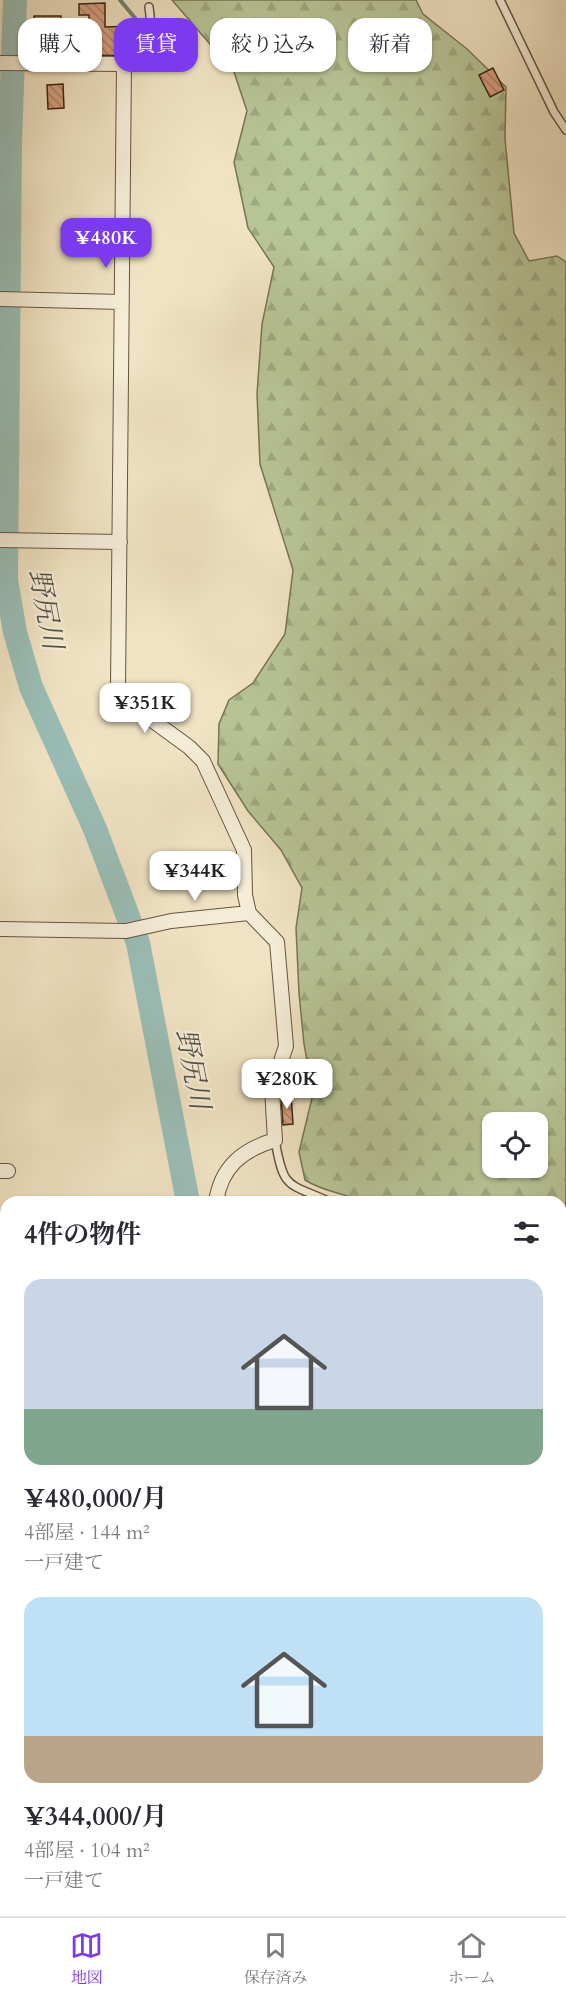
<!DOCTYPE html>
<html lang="ja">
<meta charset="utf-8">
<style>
:root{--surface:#fff;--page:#f2f2f3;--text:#2b2b33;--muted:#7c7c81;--line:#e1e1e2;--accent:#7c3aed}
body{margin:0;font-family:Cardo,"Noto Serif JP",serif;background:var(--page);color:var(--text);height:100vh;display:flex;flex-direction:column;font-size:22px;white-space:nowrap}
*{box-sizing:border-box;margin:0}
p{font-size:20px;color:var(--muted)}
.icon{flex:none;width:33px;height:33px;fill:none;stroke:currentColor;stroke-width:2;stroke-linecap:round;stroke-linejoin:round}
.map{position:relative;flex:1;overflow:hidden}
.drawer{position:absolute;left:0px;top:1196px;width:567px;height:722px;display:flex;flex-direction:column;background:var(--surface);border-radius:18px 18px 0 0;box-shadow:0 2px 4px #0004}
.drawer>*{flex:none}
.hud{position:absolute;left:18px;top:18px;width:531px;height:54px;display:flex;gap:12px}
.buttons{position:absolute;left:482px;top:1112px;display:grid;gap:12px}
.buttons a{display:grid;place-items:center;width:66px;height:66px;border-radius:12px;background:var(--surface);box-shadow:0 2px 4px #0004;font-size:30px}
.price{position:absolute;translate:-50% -51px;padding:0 14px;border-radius:12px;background:#fff;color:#222;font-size:20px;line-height:39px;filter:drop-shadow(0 2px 3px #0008)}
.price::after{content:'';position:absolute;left:50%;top:36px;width:18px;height:14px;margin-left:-9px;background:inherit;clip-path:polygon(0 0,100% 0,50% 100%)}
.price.active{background:var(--accent);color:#fff}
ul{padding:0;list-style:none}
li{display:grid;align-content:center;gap:12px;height:318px;padding:0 24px}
li span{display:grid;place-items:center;height:186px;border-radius:18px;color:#555}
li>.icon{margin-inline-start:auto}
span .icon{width:108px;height:108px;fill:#fffc;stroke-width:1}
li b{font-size:26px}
h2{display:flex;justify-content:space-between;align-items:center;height:72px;padding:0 24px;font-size:26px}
.chip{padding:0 21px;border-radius:18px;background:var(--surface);box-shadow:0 2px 4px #0004;font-size:21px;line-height:54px}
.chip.active{background:var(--accent);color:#fff}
.menu{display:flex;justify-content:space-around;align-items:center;height:84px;border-top:2px solid var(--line);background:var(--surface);font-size:16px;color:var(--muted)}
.menu a{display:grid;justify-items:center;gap:3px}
.menu .active{color:var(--accent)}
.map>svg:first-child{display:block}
.forest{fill:url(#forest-firs);stroke:#787456;stroke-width:1.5;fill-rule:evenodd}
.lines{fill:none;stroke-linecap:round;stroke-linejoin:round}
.stream{stroke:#738076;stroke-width:4}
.river{stroke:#9abeb7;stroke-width:24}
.building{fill:url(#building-back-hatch);stroke:#382415;stroke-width:1.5}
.service-casing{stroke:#665440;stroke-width:10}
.minor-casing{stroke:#665440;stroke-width:16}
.service{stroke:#f5edd8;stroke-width:7}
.minor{stroke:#f5edd8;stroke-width:14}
.labels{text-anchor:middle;stroke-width:4.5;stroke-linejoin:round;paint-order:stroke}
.water-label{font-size:27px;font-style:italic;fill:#555246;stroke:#f5edd8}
</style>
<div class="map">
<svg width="566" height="1916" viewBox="0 0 566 1916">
<defs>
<pattern id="forest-firs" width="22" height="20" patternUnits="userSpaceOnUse" patternTransform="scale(1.5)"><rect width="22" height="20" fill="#b7c496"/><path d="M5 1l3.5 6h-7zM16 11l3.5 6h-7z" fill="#9ea880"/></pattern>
<pattern id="building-back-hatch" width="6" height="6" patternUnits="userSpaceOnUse" patternTransform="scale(1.5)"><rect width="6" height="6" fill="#d79f7f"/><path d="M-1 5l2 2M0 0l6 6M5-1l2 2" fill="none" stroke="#af8167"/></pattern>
</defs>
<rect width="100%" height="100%" fill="#f0e3c3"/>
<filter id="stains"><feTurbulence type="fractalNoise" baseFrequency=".00333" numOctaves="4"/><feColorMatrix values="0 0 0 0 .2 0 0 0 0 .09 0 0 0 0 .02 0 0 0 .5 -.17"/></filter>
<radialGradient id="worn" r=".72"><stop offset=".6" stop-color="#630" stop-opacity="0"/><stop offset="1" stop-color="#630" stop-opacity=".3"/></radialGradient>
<path class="forest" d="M172,0H416L423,14L467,49L506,87L505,139L514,233L529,261L557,256L566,262V1360L561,1356V1202L361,1201C341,1192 324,1192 305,1180L299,1152L313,1094L304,1044L299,993L296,928L302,888L281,850L248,811L218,764L219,724L229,700L253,683L285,634L293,570L260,464L257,394L262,324L274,267L248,228L234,162L247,111L234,72ZM492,1122H537V1167H492Z
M561,1757H566V1916H239L248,1911H561Z"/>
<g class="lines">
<path class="stream" d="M120,0L135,18L136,55
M0,1833L6,1825"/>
<path class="river" d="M15,0L10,142L6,580L15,632L31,687L95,829L138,943L188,1202
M561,1702L566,1701"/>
</g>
<path class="building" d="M105,3V27L132,26L133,56L89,55V15H79V4Z
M34,16H61V35H34Z
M493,68L504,90L490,97L479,75Z
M63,84L64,108L48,109L47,85Z
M291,1094L293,1124L283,1125L281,1095Z"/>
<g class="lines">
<g class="service-casing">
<path id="service" d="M500,0L554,112L566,130
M124,64L140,60C151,44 152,26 149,7
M275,1140C284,1191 287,1182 330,1202
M0,1517L6,1540"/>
</g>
<g class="minor-casing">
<path id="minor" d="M0,63L124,64L118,688L123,699L189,747L203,761L244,850L245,895L249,913L277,942L286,1046L272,1089L275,1140C242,1150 221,1167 216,1202
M0,299L122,302
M0,540L120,542
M0,929L126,931L171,921L249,913
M0,1171H8
M0,1333L6,1330
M0,1433L6,1431
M561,1465L566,1469
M561,1495L566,1489
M0,1573L6,1572
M561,1599L566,1593
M561,1716L566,1715
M0,1822L6,1815
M93,1916L99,1911"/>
</g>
<use href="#service" class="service"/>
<use href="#minor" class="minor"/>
</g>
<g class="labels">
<g class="water-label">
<text transform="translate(46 609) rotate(79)" y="9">野尻川</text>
<text transform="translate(193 1069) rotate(79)" y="9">野尻川</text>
</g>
</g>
<rect width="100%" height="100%" filter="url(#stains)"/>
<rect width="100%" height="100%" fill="url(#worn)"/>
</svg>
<div class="buttons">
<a><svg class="icon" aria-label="locate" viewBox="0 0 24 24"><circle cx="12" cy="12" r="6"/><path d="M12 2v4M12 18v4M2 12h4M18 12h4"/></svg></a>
</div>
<b class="price active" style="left:106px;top:269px">¥480K</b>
<b class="price" style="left:145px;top:734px">¥351K</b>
<b class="price" style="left:195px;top:902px">¥344K</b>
<b class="price" style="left:287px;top:1110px">¥280K</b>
<div class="hud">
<a class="chip">購入</a>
<a class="chip active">賃貸</a>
<a class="chip">絞り込み</a>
<a class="chip">新着</a>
</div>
<section class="drawer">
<h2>4件の物件<svg class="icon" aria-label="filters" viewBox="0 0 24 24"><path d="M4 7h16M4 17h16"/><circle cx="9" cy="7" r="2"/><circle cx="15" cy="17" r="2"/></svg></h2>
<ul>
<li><span style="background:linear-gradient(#c9d6e8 70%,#7fa58c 0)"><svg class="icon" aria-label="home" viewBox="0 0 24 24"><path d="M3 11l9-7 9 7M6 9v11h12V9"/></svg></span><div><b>¥480,000/月</b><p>4部屋 · 144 m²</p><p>一戸建て</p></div></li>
<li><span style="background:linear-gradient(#bfe0f5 75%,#b9a48a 0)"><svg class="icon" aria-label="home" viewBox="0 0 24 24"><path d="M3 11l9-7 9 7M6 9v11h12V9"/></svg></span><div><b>¥344,000/月</b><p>4部屋 · 104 m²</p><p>一戸建て</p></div></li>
</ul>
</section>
</div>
<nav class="menu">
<a class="active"><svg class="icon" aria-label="map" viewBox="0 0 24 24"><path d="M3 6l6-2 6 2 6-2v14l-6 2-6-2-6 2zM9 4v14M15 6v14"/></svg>地図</a>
<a><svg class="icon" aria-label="saved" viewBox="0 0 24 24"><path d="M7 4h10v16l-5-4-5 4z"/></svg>保存済み</a>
<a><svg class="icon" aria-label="home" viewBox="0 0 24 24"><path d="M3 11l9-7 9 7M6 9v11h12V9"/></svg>ホーム</a>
</nav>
